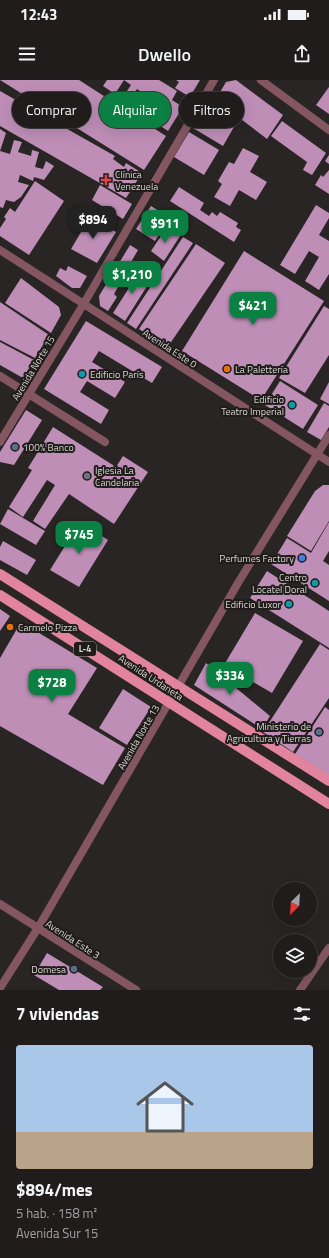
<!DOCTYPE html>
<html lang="es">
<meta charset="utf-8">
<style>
:root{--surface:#1f1c1b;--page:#2c2928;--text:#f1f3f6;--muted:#a1a1a3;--line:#3c3a3a;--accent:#0b8043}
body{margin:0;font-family:"Titillium Web",sans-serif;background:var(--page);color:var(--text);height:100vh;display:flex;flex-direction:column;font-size:15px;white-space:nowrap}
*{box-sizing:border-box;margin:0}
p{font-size:13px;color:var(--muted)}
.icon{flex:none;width:22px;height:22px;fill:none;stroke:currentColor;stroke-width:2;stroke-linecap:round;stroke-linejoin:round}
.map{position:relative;height:910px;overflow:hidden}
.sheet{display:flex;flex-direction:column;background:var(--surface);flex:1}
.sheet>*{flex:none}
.hud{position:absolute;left:12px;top:12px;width:305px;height:36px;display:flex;gap:8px}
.needle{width:26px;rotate:204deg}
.controls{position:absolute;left:273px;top:802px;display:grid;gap:8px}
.controls a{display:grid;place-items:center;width:44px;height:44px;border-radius:50%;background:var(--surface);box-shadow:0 4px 16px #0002,0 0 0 1px var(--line);font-size:20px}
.price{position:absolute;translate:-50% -34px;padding:0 9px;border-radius:8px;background:var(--accent);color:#fff;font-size:13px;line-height:26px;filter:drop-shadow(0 1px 2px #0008)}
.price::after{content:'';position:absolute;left:50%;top:24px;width:12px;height:9px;margin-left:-6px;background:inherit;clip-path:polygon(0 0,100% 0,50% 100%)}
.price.selected{background:#222;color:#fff}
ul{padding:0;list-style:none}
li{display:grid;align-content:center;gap:8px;height:212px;padding:0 16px}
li+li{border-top:1px solid var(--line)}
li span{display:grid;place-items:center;height:124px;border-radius:4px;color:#555}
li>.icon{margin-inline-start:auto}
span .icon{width:72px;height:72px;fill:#fffc;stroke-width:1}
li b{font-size:17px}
h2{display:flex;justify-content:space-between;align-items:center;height:48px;padding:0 16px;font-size:17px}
.chip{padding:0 14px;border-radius:18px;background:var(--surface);box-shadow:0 4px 16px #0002,0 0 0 1px var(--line);font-size:14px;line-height:36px}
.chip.selected{background:var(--accent);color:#fff}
.status{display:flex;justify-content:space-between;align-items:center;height:28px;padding:0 20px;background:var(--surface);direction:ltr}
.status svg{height:11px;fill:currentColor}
header{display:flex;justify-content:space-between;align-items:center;height:52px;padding:0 16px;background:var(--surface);font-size:18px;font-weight:600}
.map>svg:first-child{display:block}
.building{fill:#be8eb7}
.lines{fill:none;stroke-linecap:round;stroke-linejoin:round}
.street{stroke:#845662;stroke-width:8}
.primary{stroke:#e2849e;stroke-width:10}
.health-dot{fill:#e0444e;stroke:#1f1c1a;stroke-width:1.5}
.food-dot{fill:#e8710a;stroke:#1f1c1a;stroke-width:1.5}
.culture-dot{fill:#0f9aa8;stroke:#1f1c1a;stroke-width:1.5}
.service-dot{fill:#5c6f8a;stroke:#1f1c1a;stroke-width:1.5}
.worship-dot{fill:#6b7280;stroke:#1f1c1a;stroke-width:1.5}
.shop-dot{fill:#3f7fe0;stroke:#1f1c1a;stroke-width:1.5}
.labels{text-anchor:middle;stroke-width:4;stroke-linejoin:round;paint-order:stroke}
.shield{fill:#1f1c1a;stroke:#9f9d9c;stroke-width:1}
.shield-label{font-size:9px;font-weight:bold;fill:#d6d4d3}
.poi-label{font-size:10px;fill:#d6d4d3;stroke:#1f1c1a;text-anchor:start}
.street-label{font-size:10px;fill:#d6d4d3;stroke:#1f1c1a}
</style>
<div class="status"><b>12:43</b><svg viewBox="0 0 49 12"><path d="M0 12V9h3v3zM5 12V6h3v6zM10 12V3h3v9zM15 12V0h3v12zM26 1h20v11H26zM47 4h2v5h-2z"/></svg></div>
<header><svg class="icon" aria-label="menu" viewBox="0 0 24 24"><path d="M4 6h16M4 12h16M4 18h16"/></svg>Dwello<svg class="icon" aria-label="share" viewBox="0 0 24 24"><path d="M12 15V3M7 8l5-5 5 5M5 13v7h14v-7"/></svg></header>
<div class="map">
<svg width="329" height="910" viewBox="0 0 329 910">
<rect width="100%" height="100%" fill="#292524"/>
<path class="building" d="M0,0H79L166,56L144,90Z
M107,0H159L177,11L172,20L183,27L168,51L153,41L162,28L156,24L149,35L138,28L146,15L137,9L129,21L123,17L131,5L124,0L115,14L103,6Z
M176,0H200L190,17L175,8L179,2Z
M236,0L283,35L267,59L229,30L228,32L221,27L223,24L216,19L226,2Z
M329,7V34L316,25Z
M0,11L115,76L113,79L124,87L126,83L142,93L126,118L0,46Z
M208,23L238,40L223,66L193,48Z
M282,41L326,73L312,95L303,90L307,82L271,56Z
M0,49L6,53L0,71L10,74L14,60L22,62L18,72L31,76L32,70L39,72L35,87L43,89L46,81L54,86L44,100L34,97L33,101L20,95L18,102L29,105L21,117L14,122L6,120L3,128L0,127Z
M189,52L219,70L204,95L174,77Z
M243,68L259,76L250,92L267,102L256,120L239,110L230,126L214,117L222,104L218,101L229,82L234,84Z
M329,75V84L325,81Z
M329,90V114L315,105L321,95L323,97Z
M35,101L64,121L29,175L0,156V148L6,139L4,137L10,128L15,132Z
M100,105L132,124L123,139L92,120Z
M179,107L204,123L200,130L209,136L212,132L217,136L220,132L238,143L236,147L241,150L234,162L170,121Z
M316,125L329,133V138L319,155L329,161V194L319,210L305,201L319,177L309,171L295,194L280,185Z
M151,126L170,138L155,161L136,149Z
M90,137L116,152L97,183L71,169Z
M167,147L180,156L164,181L151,171Z
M183,157L193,163L136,249L127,243Z
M196,164L225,183L167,268L139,249Z
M130,165L138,170L131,182L138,186L135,190L129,186L124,196L131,200L127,206L121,202L114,214L117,217L108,231L100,226L99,216Z
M244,171L324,221L261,320L182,271Z
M68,186L87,196L80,208H72L56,196L60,188L66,191Z
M143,186L149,190L143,199L149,203L125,241L113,233Z
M21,198L59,227L61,235L51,253L5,223Z
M0,222L49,255L35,278L0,260Z
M324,226L329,229V275L305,313L279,298Z
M86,241L162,287L152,303L99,271L92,282L125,302L115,318L87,301L80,312L109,330L101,344L44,309Z
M0,262L34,280L23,298L0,285Z
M280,301L318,325L303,349L265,325Z
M329,302V324L320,319Z
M324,323L329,326V347L321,360L307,352Z
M26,330L42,340L14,385L0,382V372Z
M53,347L116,387L123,376L148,392L114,444L69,414L45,449L33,441L55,405L47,400L23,437L9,427L32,390L28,388Z
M323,405H329V441L311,471L287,456L315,411Z
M8,429L45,451L36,465L0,444Z
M80,442L108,460L79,507L50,490Z
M329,442V471L323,481L329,485V521L271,484L287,458L311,473Z
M3,461L36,480L27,495L0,480V467Z
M267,491L329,531V568L250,518Z
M0,529L10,536L0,551Z
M255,533L303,561L272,613L224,585Z
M21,542L97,588L68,634L125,668L103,705L0,646V578Z
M320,564L329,570V618L293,672L263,652Z
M206,583L270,636L262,649L194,605Z
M123,609L151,627L127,665L99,648Z
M325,627L329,630V696L295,674Z
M47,873L103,907L100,910H59L34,895Z"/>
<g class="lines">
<path class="street" d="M261,0L329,50
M0,170L329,382
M0,296L105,362
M0,362L83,225L214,0
M0,824L136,910
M0,908L38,848L238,503L329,355
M300,910L329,868"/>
<path class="primary" d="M0,494L329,701
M0,515L329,724"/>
</g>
<path class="health-dot" d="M104 94h4v4h4v4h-4v4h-4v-4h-4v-4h4z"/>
<g class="food-dot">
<circle cx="227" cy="289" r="4"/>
<circle cx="10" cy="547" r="4"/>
</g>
<g class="culture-dot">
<circle cx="82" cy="294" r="4"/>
<circle cx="292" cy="325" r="4"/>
<circle cx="315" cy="503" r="4"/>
<circle cx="289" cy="524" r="4"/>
</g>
<g class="service-dot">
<circle cx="15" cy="367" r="4"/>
<circle cx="319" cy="652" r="4"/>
<circle cx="74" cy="889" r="4"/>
</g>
<circle class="worship-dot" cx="87" cy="396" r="4"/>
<circle class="shop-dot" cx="302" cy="478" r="4"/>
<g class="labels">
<rect class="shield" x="74" y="562" width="22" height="14" rx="3"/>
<g class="shield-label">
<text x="85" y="572">L-4</text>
</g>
<g class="poi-label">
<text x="115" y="98">Clínica<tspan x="115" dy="12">Venezuela</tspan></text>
<text x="235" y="293">La Palettería</text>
<text x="90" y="298">Edificio París</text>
<text x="284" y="323" text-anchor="end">Edificio<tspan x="284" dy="12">Teatro Imperial</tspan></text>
<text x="23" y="371">100% Banco</text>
<text x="95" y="394">Iglesia La<tspan x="95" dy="12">Candelaria</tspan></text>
<text x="294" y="482" text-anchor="end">Perfumes Factory</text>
<text x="307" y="501" text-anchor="end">Centro<tspan x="307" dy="12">Locatel Doral</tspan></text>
<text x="281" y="528" text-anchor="end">Edificio Luxor</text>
<text x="18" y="551">Carmelo Pizza</text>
<text x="311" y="650" text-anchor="end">Ministerio de<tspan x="311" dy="12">Agricultura y Tierras</tspan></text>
<text x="66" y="893" text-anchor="end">Domesa</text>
</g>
<g class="street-label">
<text transform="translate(170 268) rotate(33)" y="4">Avenida Este 0</text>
<text transform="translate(33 288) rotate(-59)" y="4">Avenida Norte 15</text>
<text transform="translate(151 597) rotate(33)" y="4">Avenida Urdaneta</text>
<text transform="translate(138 657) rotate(-60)" y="4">Avenida Norte 13</text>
<text transform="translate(73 859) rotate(33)" y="4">Avenida Este 3</text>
</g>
</g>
</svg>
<div class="controls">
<a><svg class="needle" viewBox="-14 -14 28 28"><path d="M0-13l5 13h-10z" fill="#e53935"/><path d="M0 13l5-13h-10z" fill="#a1a1a3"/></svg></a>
<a><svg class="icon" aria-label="layers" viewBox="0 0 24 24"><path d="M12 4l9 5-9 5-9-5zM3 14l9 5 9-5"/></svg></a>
</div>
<b class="price selected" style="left:93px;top:160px">$894</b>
<b class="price" style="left:165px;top:164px">$911</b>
<b class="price" style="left:132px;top:215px">$1,210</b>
<b class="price" style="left:253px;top:246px">$421</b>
<b class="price" style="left:79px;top:475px">$745</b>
<b class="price" style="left:230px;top:616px">$334</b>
<b class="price" style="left:52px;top:623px">$728</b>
<div class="hud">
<a class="chip">Comprar</a>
<a class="chip selected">Alquilar</a>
<a class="chip">Filtros</a>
</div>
</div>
<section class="sheet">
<h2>7 viviendas<svg class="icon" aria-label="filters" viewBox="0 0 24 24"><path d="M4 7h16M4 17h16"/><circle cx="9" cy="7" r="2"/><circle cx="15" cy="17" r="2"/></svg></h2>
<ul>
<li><span style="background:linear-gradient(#a9c7e8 70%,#b9a48a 0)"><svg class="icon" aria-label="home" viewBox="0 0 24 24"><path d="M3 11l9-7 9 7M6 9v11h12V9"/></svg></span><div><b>$894/mes</b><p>5 hab. · 158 m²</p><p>Avenida Sur 15</p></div></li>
</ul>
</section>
